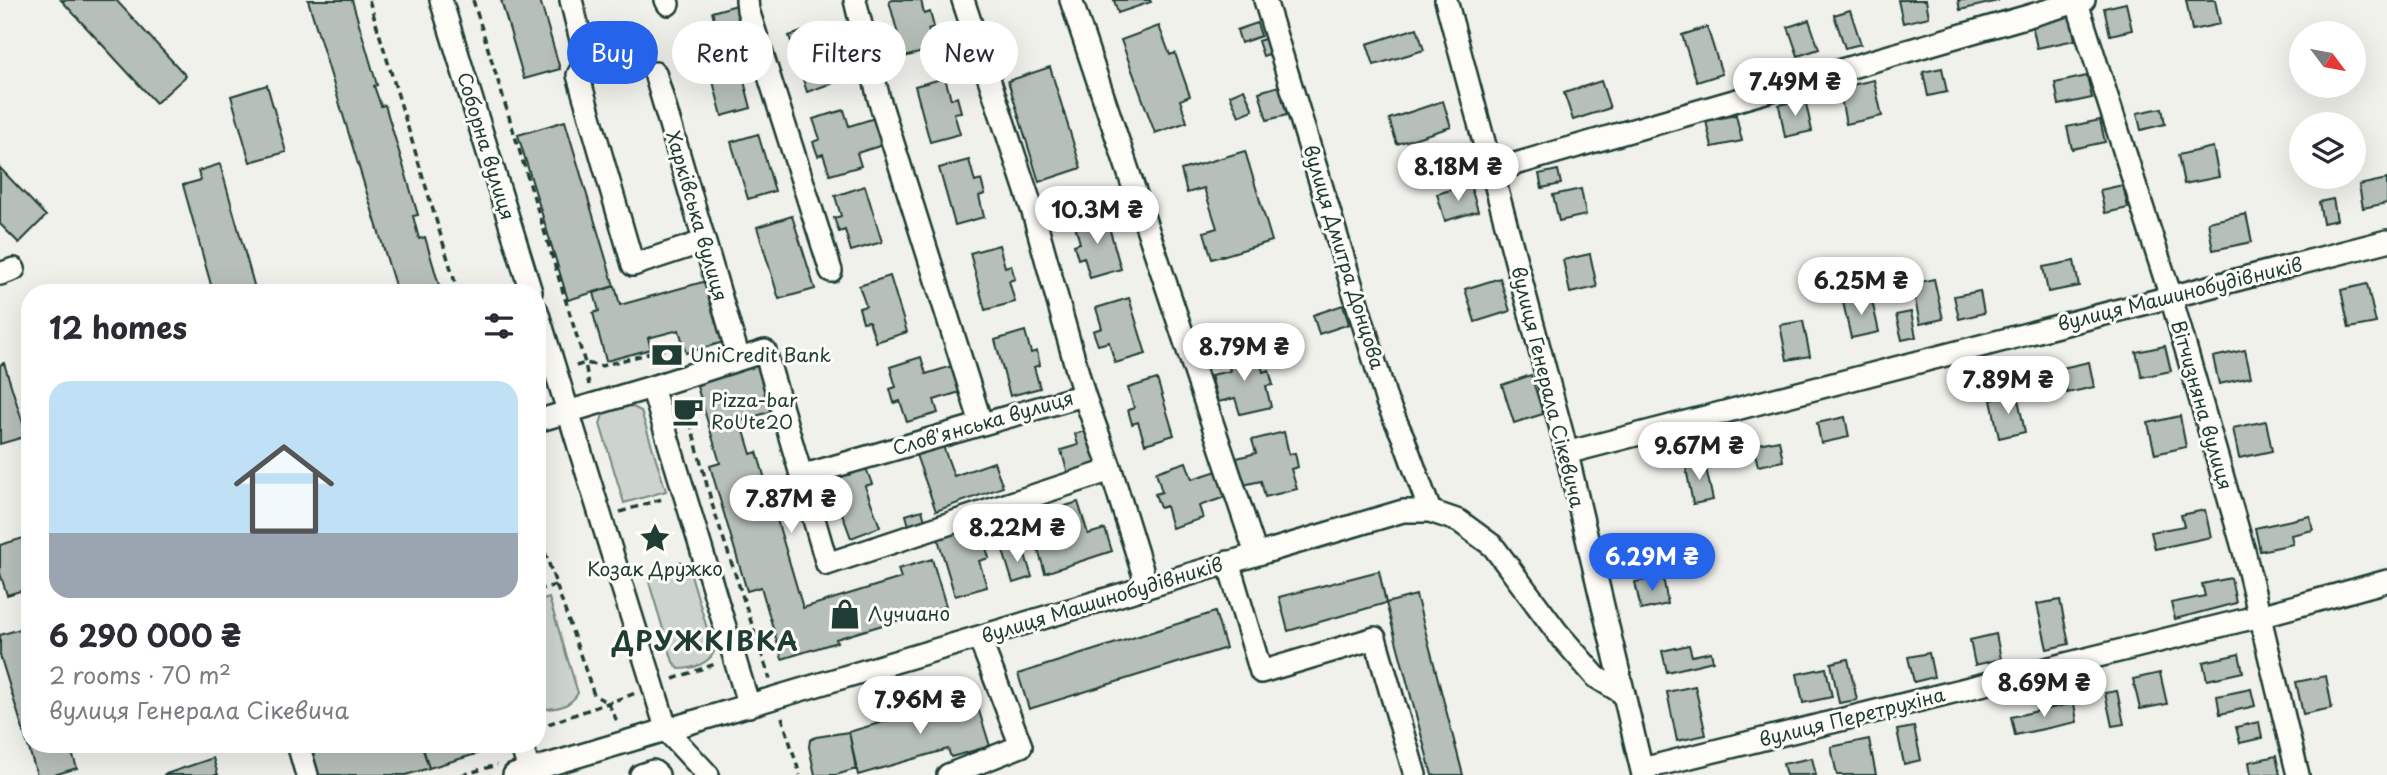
<!DOCTYPE html>
<meta charset="utf-8">
<style>
:root{--surface:#fff;--page:#f7f7f7;--text:#2b2b33;--muted:#7c7c81;--line:#e1e1e2;--accent:#2563eb}
body{margin:0;font-family:"Playpen Sans",sans-serif;background:var(--page);color:var(--text);height:100vh;display:flex;flex-direction:column;font-size:26px;white-space:nowrap}
*{box-sizing:border-box;margin:0}
p{font-size:23px;color:var(--muted)}
.icon{flex:none;width:38px;height:38px;fill:none;stroke:currentColor;stroke-width:2;stroke-linecap:round;stroke-linejoin:round}
.map{position:relative;flex:1;overflow:hidden}
.side{position:absolute;left:21px;top:284px;width:525px;height:469px;display:flex;flex-direction:column;background:var(--surface);border-radius:28px;box-shadow:0 7px 28px #0002}
.side>*{flex:none}
.hud{position:absolute;left:567px;top:21px;width:665px;height:63px;display:flex;gap:14px}
.needle{width:46px;rotate:122deg}
.tools{position:absolute;left:2289px;top:21px;display:grid;gap:14px}
.tools a{display:grid;place-items:center;width:77px;height:77px;border-radius:50%;background:var(--surface);box-shadow:0 7px 28px #0002;font-size:35px}
.price{position:absolute;translate:-50% -60px;padding:0 16px;border-radius:24px;background:#fff;color:#222;font-size:23px;line-height:46px;filter:drop-shadow(0 2px 4px #0008)}
.price::after{content:'';position:absolute;left:50%;top:42px;width:21px;height:16px;margin-left:-10px;background:inherit;clip-path:polygon(0 0,100% 0,50% 100%)}
.price.current{background:var(--accent);color:#fff}
ul{padding:0;list-style:none}
li{display:grid;align-content:center;gap:14px;height:371px;padding:0 28px}
li+li{border-top:2px solid var(--line)}
li span{display:grid;place-items:center;height:217px;border-radius:21px;color:#555}
li>.icon{margin-inline-start:auto}
span .icon{width:126px;height:126px;fill:#fffc;stroke-width:1}
li b{font-size:30px}
h2{display:flex;justify-content:space-between;align-items:center;height:84px;padding:0 28px;font-size:30px}
.tag{padding:0 24px;border-radius:32px;background:var(--surface);box-shadow:0 7px 28px #0002;font-size:24px;line-height:63px}
.tag.current{background:var(--accent);color:#fff}
.map>svg:first-child{display:block}
.green{fill:#cdd3cd;stroke:#768880;stroke-width:2}
.building{fill:#b6bfb8;stroke:#1f3d34;stroke-width:2}
.lines{fill:none;stroke-linecap:round;stroke-linejoin:round}
.minor-casing{stroke:#1f3d34;stroke-width:26}
.path{stroke:#1f3d34;stroke-width:3.5;stroke-dasharray:7 5;stroke-linecap:butt}
.minor{stroke:#fdfcf7;stroke-width:21}
.labels{text-anchor:middle;stroke-width:6;stroke-linejoin:round;paint-order:stroke}
.street-label{font-size:19px;fill:#1f3d34;stroke:#fdfcf7}
.poi-label{font-size:19px;fill:#1f3d34;stroke:#fdfcf7;text-anchor:start}
.district-label{font-size:26px;font-weight:bold;letter-spacing:2px;fill:#1f3d34;stroke:#fdfcf7}
</style>
<div class="map">
<svg width="2387" height="775" viewBox="0 0 2387 775">
<rect width="100%" height="100%" fill="#f0f1eb"/>
<filter id="ink" filterUnits="userSpaceOnUse"><feTurbulence type="fractalNoise" baseFrequency=".0143" numOctaves="2"/><feDisplacementMap in="SourceGraphic" scale="14" xChannelSelector="R" yChannelSelector="G"/><feConvolveMatrix kernelMatrix="1 2 1 2 8 2 1 2 1" color-interpolation-filters="sRGB"/></filter>
<g filter="url(#ink)">
<path class="green" d="M618,403L631,406L641,411L666,491L624,503L600,424L604,412Z
M689,568L714,652C708,664 692,669 679,669L673,662L648,579Z
M549,598L578,693C570,707 557,709 542,709L537,704V602Z"/>
<path class="building" d="M61,0H116L186,76L156,103Z
M308,0H352L377,85L374,86L381,106L385,105L418,215L413,216L419,239L425,237L441,292H397Z
M501,0H540L560,69L524,79Z
M893,0H921L924,14L930,12L934,27L928,29L934,49L904,57L889,1Z
M1114,0H1150L1151,2L1118,13Z
M1898,0H1926L1929,17L1903,23Z
M1958,0H1998V1L1960,10Z
M2186,0H2215L2220,24L2192,30Z
M2126,3L2132,30L2110,35L2104,8Z
M737,5L744,31L731,35L728,24L717,27L712,12Z
M1850,10L1861,44L1845,48L1834,15Z
M2070,16L2075,40L2037,48L2032,24Z
M1809,20L1819,49L1798,56L1788,27Z
M1257,23L1261,36L1241,43L1237,30Z
M820,26L825,39L847,32L855,55L830,64L835,82L807,92L800,70L794,72L789,58L796,56L789,36Z
M1159,26L1170,55L1175,53L1190,96L1180,100L1187,122L1155,133L1121,40Z
M1707,27L1722,74L1697,82L1682,35Z
M1417,28L1424,50L1374,65L1367,44Z
M1270,37L1275,52L1263,56L1258,41Z
M736,50L751,108L722,116L707,58Z
M1050,67L1081,168L1039,182L1008,81Z
M1942,68L1947,92L1928,96L1923,72Z
M2087,76L2092,98L2059,105L2055,83Z
M945,78L951,99L957,97L961,112L954,113L960,134L930,142L915,86Z
M1874,80L1882,116L1846,124L1839,88Z
M1601,81L1610,108L1573,120L1564,93Z
M267,85L286,152L250,162L231,96Z
M1279,86L1287,115L1267,120L1259,92Z
M1244,89L1253,110L1239,116L1230,95Z
M1805,99L1812,131L1785,137L1779,105Z
M1443,101L1451,127L1397,144L1389,119Z
M2162,108L2165,124L2141,130L2137,113Z
M844,110L849,126L875,118L883,145L857,153L861,166L830,175L823,154L818,156L813,142L820,139L813,119Z
M1736,115L1742,141L1712,147L1706,121Z
M2100,120L2105,142L2072,149L2067,127Z
M565,121L614,286L568,300L518,135Z
M758,134L775,191L748,199L731,142Z
M2213,147L2219,177L2184,184L2178,155Z
M1245,151L1272,241L1212,259L1204,232L1217,228L1204,188L1187,193L1181,170Z
M969,160L975,182L981,180L985,194L979,196L984,217L955,225L939,168Z
M220,164L256,292H213L183,185L201,180L198,171Z
M0,168L46,216L19,243L0,224Z
M1558,170L1561,184L1542,188L1539,174Z
M2387,179V203L2363,208L2359,185Z
M1470,184L1478,211L1445,221L1437,194Z
M2123,185L2128,208L2105,213L2100,190Z
M865,186L882,242L851,251L845,230L839,232L834,218L841,216L835,196Z
M1581,189L1586,215L1559,221L1553,195Z
M2333,199L2337,220L2323,223L2319,202Z
M1105,213L1121,269L1090,278L1084,257L1078,259L1074,245L1080,243L1074,222Z
M2246,214L2252,242L2213,250L2208,222Z
M792,216L815,289L779,299L757,227Z
M999,245L1005,267L1011,265L1015,279L1009,281L1015,302L985,310L970,253Z
M1590,254L1597,287L1570,293L1563,260Z
M2074,261L2079,286L2048,292L2043,267Z
M890,276L907,332L876,342L869,321L863,322L859,308L866,306L859,286Z
M1500,278L1510,311L1475,322L1465,289Z
M1934,279L1943,319L1920,324L1912,284Z
M710,280L727,341L686,353L679,330L648,338L651,349L606,361L593,313L599,311L594,293L615,286L620,305Z
M2367,284L2376,323L2349,328L2341,290Z
M1980,291L1984,313L1959,319L1954,296Z
M1871,296L1879,332L1851,338L1843,302Z
M1129,298L1146,354L1115,363L1109,342L1098,345L1093,331L1102,328L1096,308Z
M1343,305L1349,324L1319,334L1313,315Z
M1911,312L1916,337L1902,340L1896,315Z
M1803,321L1810,356L1787,360L1780,325Z
M1025,331L1031,353L1037,351L1040,365L1034,367L1040,388L1010,396L995,340Z
M2165,346L2171,371L2142,377L2136,352Z
M1258,350L1263,372L1269,370L1273,385L1266,386L1271,407L1240,414L1235,398L1218,402L1211,375L1230,371L1227,358Z
M2245,350L2251,377L2219,384L2213,357Z
M921,357L926,374L952,366L960,392L934,400L938,413L907,422L900,401L894,403L890,389L896,387L890,367Z
M2089,362L2094,387L2067,393L2062,368Z
M4,363L27,436L0,444V365Z
M758,365L772,411L741,421L751,454L757,452L803,608L901,578L898,569L932,559L946,606L836,639L837,642L782,659L761,587L747,591L710,466L720,463L696,383Z
M1531,375L1543,414L1514,423L1502,385Z
M1157,379L1174,435L1145,444L1138,422L1132,424L1128,410L1134,408L1128,388Z
M2017,394L2025,432L1999,438L1991,400Z
M2180,416L2186,447L2155,454L2148,423Z
M1845,417L1849,437L1821,443L1817,423Z
M2266,421L2272,451L2239,458L2233,428Z
M1088,430L1100,467L1069,477L1061,450L1078,445L1075,434Z
M1284,432L1289,454L1295,453L1298,467L1291,469L1297,489L1265,497L1261,481L1243,485L1237,458L1256,453L1252,440Z
M1779,440L1783,461L1758,466L1753,445Z
M943,446L954,476L994,462L1003,487L936,511L916,455Z
M1704,459L1713,500L1693,504L1685,463Z
M1186,462L1192,479L1217,471L1225,497L1199,506L1203,518L1172,528L1166,506L1160,508L1155,494L1162,492L1156,472Z
M866,468L872,484L865,486L880,527L851,538L830,481Z
M1078,502L1088,534L1105,529L1112,551L1045,573L1035,539L1057,532L1050,511Z
M922,510L927,528L911,533L906,515Z
M2205,510L2211,537L2155,549L2151,532L2184,526L2181,515Z
M2310,516L2313,530L2291,535L2293,544L2260,551L2255,528Z
M980,526L989,558L979,561L987,587L955,596L938,539Z
M30,536V588L7,595L0,573V545Z
M1022,545L1032,577L1013,583L1003,551Z
M1379,571L1386,603L1288,631L1279,597Z
M1663,577L1668,604L1641,610L1635,582Z
M2231,578L2236,603L2175,619L2171,603L2205,596L2202,584Z
M1416,595L1463,775H1432L1386,603Z
M2060,600L2069,644L2047,649L2037,604Z
M1215,612L1226,648L1029,709L1018,674Z
M30,626V744H69L77,768L54,775H37L0,655V635Z
M1996,634L2001,659L1975,665L1970,640Z
M1689,645L1692,656L1711,652L1713,661L1667,672L1662,651Z
M1929,653L1934,677L1914,682L1908,657Z
M2239,654L2243,672L2207,680L2203,662Z
M1848,659L1857,700L1839,703L1831,663Z
M1826,668L1832,697L1803,703L1797,674Z
M2160,673L2167,704L2140,709L2133,679Z
M2326,676L2332,708L2303,714L2296,682Z
M1695,686L1706,735L1677,741L1667,692Z
M2251,689L2255,706L2220,714L2217,696Z
M2117,691L2124,724L2112,726L2105,693Z
M974,695L990,746L951,757L948,749L858,775L849,732Z
M2074,703L2077,722L2015,735L2011,717Z
M2259,722L2262,738L2240,743L2236,727Z
M1914,727L1921,760L1904,764L1897,730Z
M849,732L856,769L836,775H815L809,747L810,740L816,737Z
M1869,739L1876,775H1837L1831,747Z
M328,744H343L345,750L365,744H421L429,768L406,775H308L301,753Z
M422,744H480L483,752L429,768Z
M2276,756L2280,775H2251L2249,762Z
M213,758L218,775H163Z
M1812,758L1816,775H1786L1783,764Z"/>
<g class="lines">
<g class="minor-casing">
<path id="minor" d="M441,0L531,292
M571,0L586,60L578,75L633,265L703,242
M666,0L668,4
M747,0L748,10L831,271
M855,0L879,99L981,423
M963,0L1033,212L1084,395
M1071,0L1256,554
M1265,0L1387,402L1403,437L1430,511
M1446,0L1562,433L1643,775
M2076,0L2171,297L2244,551L2298,775
M655,73L739,359
M1491,171L2084,0
M0,274L14,269
M537,311L667,731L708,775
M652,387L765,351L827,564L1111,470L1147,586
M537,421L652,387L749,706
M1566,453L2387,241
M801,476L1084,395L1111,470
M1228,562L1261,672L1375,638L1415,775
M298,744L307,775
M521,744L529,770
M1642,769L2260,616L2387,581
M514,775L1403,511H1430L1459,521L1493,546L1557,632L1596,677L1624,694
M641,775L653,771L658,775
M948,775L1021,746L979,637"/>
</g>
<path class="path" d="M369,0L458,292
M473,0L585,363L589,385
M576,366L585,363L601,366L670,348L673,358
M684,399L712,504L770,679
M620,512L665,498
M537,529L594,695L608,703L618,723
M641,576L685,561
M537,590L556,585
M673,679L715,664
M782,717L800,775
M537,728L636,693
M462,775L497,765"/>
<use href="#minor" class="minor"/>
</g>
</g>
<defs>
<g id="bank-bare" transform="scale(2.415)"><path d="M-6-4H6V4H-6ZM0-2.3a2.3 2.3 0 1 0 0 4.6a2.3 2.3 0 1 0 0-4.6Z" fill="#1f3d34" stroke="#fdfcf7" stroke-width="2.5" paint-order="stroke"/></g>
<g id="cafe-bare" transform="scale(2.415)"><path d="M-5.5-4.5H6V0H3Q3 3.5 0 3.5H-2.5Q-5.5 3.5-5.5 0ZM3-3.2v2h1.7v-2ZM-6 4.5H4V6H-6Z" fill="#1f3d34" stroke="#fdfcf7" stroke-width="2.5" paint-order="stroke"/></g>
<g id="sight-bare" transform="scale(2.415)"><path d="M0-6L1.8-2.2L6-1.7L2.9 1.2L3.7 5.4L0 3.3L-3.7 5.4L-2.9 1.2L-6-1.7L-1.8-2.2Z" fill="#1f3d34" stroke="#fdfcf7" stroke-width="2.5" paint-order="stroke"/></g>
<g id="shop-bare" transform="scale(2.415)"><path d="M-5-2.5h2.3a2.7 3.5 0 0 1 5.4 0H5L5.5 6h-11ZM-1.5-2.5h3a1.5 2.3 0 0 0-3 0Z" fill="#1f3d34" stroke="#fdfcf7" stroke-width="2.5" paint-order="stroke"/></g>
</defs>
<g fill-rule="evenodd">
<use href="#bank-bare" x="667" y="355"/>
<use href="#cafe-bare" x="688" y="411"/>
<use href="#sight-bare" x="655" y="538"/>
<use href="#shop-bare" x="845" y="614"/>
</g>
<g class="labels">
<g class="street-label">
<text transform="translate(486 146) rotate(73)" y="7">Соборна вулиця</text>
<text transform="translate(697 216) rotate(74)" y="7">Харківська вулиця</text>
<text transform="translate(1344 257) rotate(73)" y="7">вулиця Дмитра Донцова</text>
<text transform="translate(2180 294) rotate(-14)" y="7">вулиця Машинобудівників</text>
<text transform="translate(1548 387) rotate(76)" y="7">вулиця Генерала Сікевича</text>
<text transform="translate(2202 405) rotate(74)" y="7">Вітчизняна вулиця</text>
<text transform="translate(983 423) rotate(-16)" y="7">Слов'янська вулиця</text>
<text transform="translate(1102 600) rotate(-17)" y="7">вулиця Машинобудівників</text>
<text transform="translate(1852 717) rotate(-14)" y="7">вулиця Перетрухіна</text>
</g>
<g class="poi-label">
<text x="690" y="362">UniCredit Bank</text>
<text x="711" y="407">Pizza-bar<tspan x="711" dy="22">RoUte20</tspan></text>
<text x="655" y="576" text-anchor="middle">Козак Дружко</text>
<text x="868" y="621">Лучиано</text>
</g>
<g class="district-label">
<text x="706" y="651">ДРУЖКІВКА</text>
</g>
</g>
</svg>
<div class="tools">
<a><svg class="needle" viewBox="-14 -14 28 28"><path d="M0-13l5 13h-10z" fill="#e53935"/><path d="M0 13l5-13h-10z" fill="#7c7c81"/></svg></a>
<a><svg class="icon" aria-label="layers" viewBox="0 0 24 24"><path d="M12 4l9 5-9 5-9-5zM3 14l9 5 9-5"/></svg></a>
</div>
<b class="price" style="left:1795px;top:118px">7.49M ₴</b>
<b class="price" style="left:1458px;top:203px">8.18M ₴</b>
<b class="price" style="left:1097px;top:246px">10.3M ₴</b>
<b class="price" style="left:1861px;top:317px">6.25M ₴</b>
<b class="price" style="left:1244px;top:383px">8.79M ₴</b>
<b class="price" style="left:2008px;top:416px">7.89M ₴</b>
<b class="price" style="left:1699px;top:482px">9.67M ₴</b>
<b class="price" style="left:791px;top:535px">7.87M ₴</b>
<b class="price" style="left:1017px;top:564px">8.22M ₴</b>
<b class="price current" style="left:1652px;top:593px">6.29M ₴</b>
<b class="price" style="left:2044px;top:719px">8.69M ₴</b>
<b class="price" style="left:920px;top:736px">7.96M ₴</b>
<div class="hud">
<a class="tag current">Buy</a>
<a class="tag">Rent</a>
<a class="tag">Filters</a>
<a class="tag">New</a>
</div>
<section class="side">
<h2>12 homes<svg class="icon" aria-label="filters" viewBox="0 0 24 24"><path d="M4 7h16M4 17h16"/><circle cx="9" cy="7" r="2"/><circle cx="15" cy="17" r="2"/></svg></h2>
<ul>
<li><span style="background:linear-gradient(#bfe0f5 70%,#9aa5b1 0)"><svg class="icon" aria-label="home" viewBox="0 0 24 24"><path d="M3 11l9-7 9 7M6 9v11h12V9"/></svg></span><div><b>6 290 000 ₴</b><p>2 rooms · 70 m²</p><p>вулиця Генерала Сікевича</p></div></li>
</ul>
</section>
</div>
